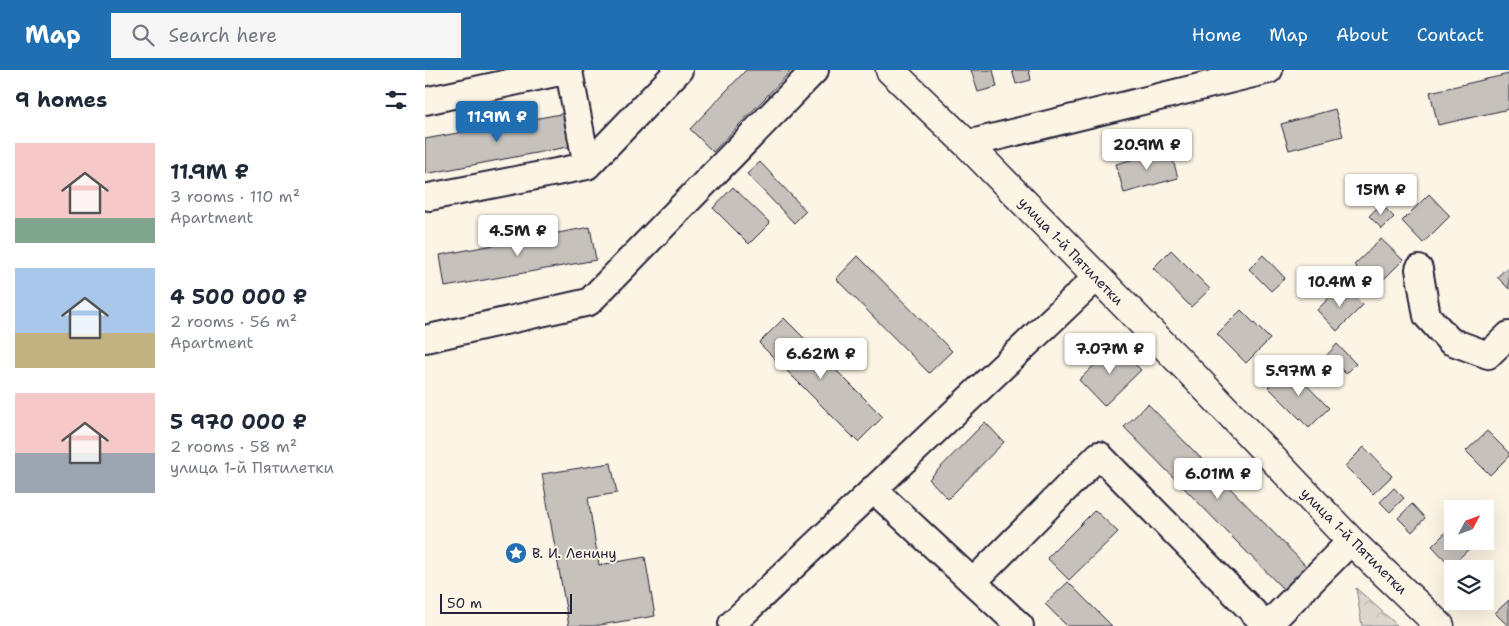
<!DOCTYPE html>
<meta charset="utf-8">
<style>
:root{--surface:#fff;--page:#f6f6f7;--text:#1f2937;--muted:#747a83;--accent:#1f6fb2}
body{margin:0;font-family:"Shantell Sans",sans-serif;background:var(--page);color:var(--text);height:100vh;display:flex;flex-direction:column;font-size:19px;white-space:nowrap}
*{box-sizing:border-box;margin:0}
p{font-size:16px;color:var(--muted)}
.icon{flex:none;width:28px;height:28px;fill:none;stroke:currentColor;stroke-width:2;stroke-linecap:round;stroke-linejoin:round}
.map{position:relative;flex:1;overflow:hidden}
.details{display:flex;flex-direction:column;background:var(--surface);width:425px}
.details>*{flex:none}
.needle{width:32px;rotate:49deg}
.controls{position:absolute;left:1019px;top:430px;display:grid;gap:10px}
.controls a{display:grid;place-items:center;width:50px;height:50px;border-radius:0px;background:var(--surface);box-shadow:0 5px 20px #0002;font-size:25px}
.scale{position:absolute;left:15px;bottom:12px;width:132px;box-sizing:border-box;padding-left:5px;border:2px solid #22223b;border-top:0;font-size:14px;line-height:18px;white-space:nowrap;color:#22223b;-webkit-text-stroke:4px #fcf5e5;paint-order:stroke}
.price{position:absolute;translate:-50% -42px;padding:0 11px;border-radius:5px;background:#fff;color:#222;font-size:16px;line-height:32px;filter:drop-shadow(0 1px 2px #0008)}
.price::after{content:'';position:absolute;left:50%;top:30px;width:15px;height:11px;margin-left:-8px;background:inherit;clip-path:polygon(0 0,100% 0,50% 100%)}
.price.selected{background:var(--accent);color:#fff}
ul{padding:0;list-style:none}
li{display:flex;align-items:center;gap:15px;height:125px;padding:0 15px}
li span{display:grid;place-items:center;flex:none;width:140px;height:100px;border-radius:0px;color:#555}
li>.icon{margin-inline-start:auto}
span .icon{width:60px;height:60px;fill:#fffc;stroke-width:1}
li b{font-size:21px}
h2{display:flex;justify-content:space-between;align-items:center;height:60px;padding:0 15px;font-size:21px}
header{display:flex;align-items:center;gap:30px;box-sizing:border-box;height:70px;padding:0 25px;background:var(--accent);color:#fff}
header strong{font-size:24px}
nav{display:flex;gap:28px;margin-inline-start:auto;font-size:18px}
.search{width:350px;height:45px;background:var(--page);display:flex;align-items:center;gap:12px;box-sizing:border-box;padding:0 18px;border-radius:0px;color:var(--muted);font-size:19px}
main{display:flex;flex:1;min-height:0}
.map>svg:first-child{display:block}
.forest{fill:url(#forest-crowns);stroke:#7f7c84}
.building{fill:#c6c1bb;stroke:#22223b}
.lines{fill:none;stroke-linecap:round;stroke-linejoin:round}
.minor-casing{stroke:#22223b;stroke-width:30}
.major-casing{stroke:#22223b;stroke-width:31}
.minor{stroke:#fcf5e5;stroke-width:26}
.major{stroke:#fcf5e5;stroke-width:28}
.labels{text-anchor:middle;stroke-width:4;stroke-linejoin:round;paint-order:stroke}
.street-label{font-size:14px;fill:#22223b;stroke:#fcf5e5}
.poi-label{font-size:14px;fill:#22223b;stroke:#fcf5e5;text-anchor:start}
</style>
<header>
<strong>Map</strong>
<div class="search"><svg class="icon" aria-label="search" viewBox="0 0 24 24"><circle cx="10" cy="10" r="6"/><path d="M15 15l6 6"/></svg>Search here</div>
<nav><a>Home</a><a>Map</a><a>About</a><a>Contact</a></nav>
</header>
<main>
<section class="details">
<h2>9 homes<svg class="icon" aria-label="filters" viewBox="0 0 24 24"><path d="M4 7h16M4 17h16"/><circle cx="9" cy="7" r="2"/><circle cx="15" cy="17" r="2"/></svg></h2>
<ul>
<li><span style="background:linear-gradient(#f6c9c9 75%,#7fa58c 0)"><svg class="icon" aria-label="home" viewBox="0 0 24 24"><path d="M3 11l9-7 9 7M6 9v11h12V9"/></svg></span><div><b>11.9M ₽</b><p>3 rooms · 110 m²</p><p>Apartment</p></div></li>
<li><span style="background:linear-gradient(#a9c7e8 65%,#c2b280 0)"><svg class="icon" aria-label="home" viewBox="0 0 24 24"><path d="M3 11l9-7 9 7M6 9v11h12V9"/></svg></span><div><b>4 500 000 ₽</b><p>2 rooms · 56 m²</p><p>Apartment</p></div></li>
<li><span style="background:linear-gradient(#f6c9c9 60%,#9aa5b1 0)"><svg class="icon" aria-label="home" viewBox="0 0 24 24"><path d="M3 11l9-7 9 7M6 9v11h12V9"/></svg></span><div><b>5 970 000 ₽</b><p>2 rooms · 58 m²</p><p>улица 1-й Пятилетки</p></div></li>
</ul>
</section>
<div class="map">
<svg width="1084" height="556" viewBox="0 0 1084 556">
<defs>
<pattern id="forest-crowns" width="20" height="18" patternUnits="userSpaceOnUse" patternTransform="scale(1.25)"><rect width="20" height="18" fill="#dcd6cc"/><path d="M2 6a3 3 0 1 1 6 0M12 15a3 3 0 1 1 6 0" fill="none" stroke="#bcb7b0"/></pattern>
</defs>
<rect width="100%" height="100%" fill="#fcf5e5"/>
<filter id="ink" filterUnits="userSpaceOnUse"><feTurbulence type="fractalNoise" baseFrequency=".02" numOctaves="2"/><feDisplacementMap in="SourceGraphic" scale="10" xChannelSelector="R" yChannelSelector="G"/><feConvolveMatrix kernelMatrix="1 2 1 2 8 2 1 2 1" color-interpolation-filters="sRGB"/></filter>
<g filter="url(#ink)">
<path class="forest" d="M931,518L973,556H937Z"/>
<path class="building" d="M321,0H367L288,82L265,59Z
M546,0H568L572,17L553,22Z
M587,0H604L606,10L591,14Z
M1084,4V39L1013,55L1005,22Z
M910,39L918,66L864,80L856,54Z
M141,43L148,76L0,104V69Z
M745,79L753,108L699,123L691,94Z
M335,92L381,141L369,153L322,104Z
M308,117L345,153L324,174L288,138Z
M1004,124L1025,146L998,173L977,151Z
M956,134L969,147L957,159L944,146Z
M165,157L171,190L20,217L15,185Z
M956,169L978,190L951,217L929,195Z
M746,180L785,219L766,237L728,198Z
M838,185L860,208L846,221L824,199Z
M433,186L527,281L504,303L411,209Z
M1084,196V219L1072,207Z
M917,215L938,235L912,261L892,240Z
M816,240L845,269L821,293L792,264Z
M359,248L458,347L433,372L334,273Z
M912,274L931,294L921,304L902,285Z
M690,275L716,300L679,336L654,310Z
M864,297L904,338L884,358L843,317Z
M723,334L888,503L865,526L699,357Z
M560,352L579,372L523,429L504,409Z
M1062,361L1084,383V386L1065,405L1041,381Z
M939,377L967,406L948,424L920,396Z
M186,393L192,423L163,428L174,495L220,487L230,546L169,556H144L117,404Z
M969,418L979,428L965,442L955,432Z
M987,434L1000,448L987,462L973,448Z
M670,440L693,462L644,510L622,488Z
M1027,456L1028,471H1042L1047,476L1026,496L1007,476Z
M643,512L687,556H642L620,534Z
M1084,530V556H1083L1070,543Z"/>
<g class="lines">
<g class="minor-casing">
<path id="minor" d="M144,1L162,96
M0,31L144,0
M542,74L844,0
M4,127L162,96L254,0
M994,199L1002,246L1025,271L1063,285L1084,265
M0,269L164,232L390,0
M448,419L595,556
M548,512L674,385L842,556L926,471
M309,556L307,554L672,207"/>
</g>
<g class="major-casing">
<path id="major" d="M465,0L542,74L771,308L926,471L1015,556"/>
</g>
<use href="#minor" class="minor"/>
<use href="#major" class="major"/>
</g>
</g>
<defs>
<g id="sight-disc" transform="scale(1.125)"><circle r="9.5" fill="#1f6fb2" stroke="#fcf5e5"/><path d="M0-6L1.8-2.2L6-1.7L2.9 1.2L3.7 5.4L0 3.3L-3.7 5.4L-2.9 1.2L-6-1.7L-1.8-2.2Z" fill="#fff"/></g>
</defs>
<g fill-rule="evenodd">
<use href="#sight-disc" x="91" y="483"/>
</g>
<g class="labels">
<g class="street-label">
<text transform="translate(646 181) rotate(46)" y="5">улица 1-й Пятилетки</text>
<text transform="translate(929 471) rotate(45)" y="5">улица 1-й Пятилетки</text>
</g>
<g class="poi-label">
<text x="107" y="488">В. И. Ленину</text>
</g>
</g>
</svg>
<div class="controls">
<a><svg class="needle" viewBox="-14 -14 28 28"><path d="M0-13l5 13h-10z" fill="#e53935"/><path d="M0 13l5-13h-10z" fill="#747a83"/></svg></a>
<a><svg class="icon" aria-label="layers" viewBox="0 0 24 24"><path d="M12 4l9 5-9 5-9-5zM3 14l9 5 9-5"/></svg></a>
</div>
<div class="scale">50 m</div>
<b class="price selected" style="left:72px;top:73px">11.9M ₽</b>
<b class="price" style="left:722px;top:101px">20.9M ₽</b>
<b class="price" style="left:956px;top:146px">15M ₽</b>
<b class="price" style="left:93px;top:187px">4.5M ₽</b>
<b class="price" style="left:915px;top:238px">10.4M ₽</b>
<b class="price" style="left:685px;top:305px">7.07M ₽</b>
<b class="price" style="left:396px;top:310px">6.62M ₽</b>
<b class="price" style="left:874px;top:327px">5.97M ₽</b>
<b class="price" style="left:793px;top:430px">6.01M ₽</b>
</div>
</main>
